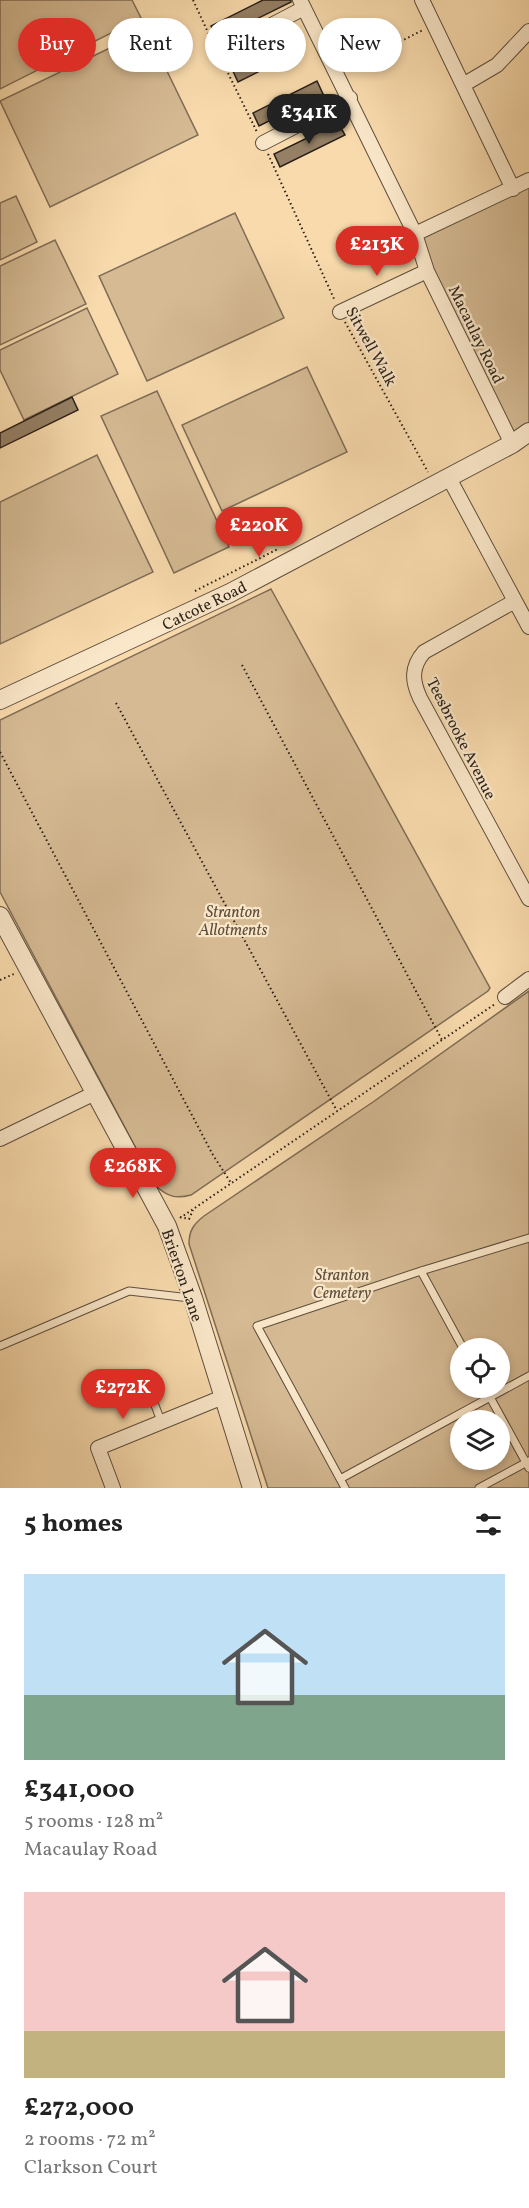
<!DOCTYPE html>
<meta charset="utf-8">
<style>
:root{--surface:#fff;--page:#f6f6f6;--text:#222;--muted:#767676;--accent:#d93025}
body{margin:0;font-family:Vollkorn,serif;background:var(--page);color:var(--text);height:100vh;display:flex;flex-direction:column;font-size:22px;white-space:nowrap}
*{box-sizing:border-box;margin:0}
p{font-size:20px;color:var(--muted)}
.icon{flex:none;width:33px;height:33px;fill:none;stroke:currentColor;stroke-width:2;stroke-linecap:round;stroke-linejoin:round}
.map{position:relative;height:1488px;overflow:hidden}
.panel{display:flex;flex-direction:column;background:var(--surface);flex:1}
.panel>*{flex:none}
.banner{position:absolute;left:18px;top:18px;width:494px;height:54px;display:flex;gap:12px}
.fabs{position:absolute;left:450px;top:1338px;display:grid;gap:12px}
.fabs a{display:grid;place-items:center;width:60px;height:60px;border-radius:50%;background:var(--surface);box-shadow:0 3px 9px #0003;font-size:30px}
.price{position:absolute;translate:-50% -51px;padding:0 14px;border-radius:21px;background:var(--accent);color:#fff;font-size:20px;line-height:39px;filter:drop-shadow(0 2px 3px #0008)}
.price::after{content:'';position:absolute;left:50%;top:36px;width:18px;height:14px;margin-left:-9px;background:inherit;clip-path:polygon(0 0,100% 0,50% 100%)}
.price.on{background:#222;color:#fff}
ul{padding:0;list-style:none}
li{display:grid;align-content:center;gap:12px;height:318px;padding:0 24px}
li span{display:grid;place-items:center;height:186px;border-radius:0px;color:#555}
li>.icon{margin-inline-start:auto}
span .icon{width:108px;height:108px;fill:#fffc;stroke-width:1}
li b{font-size:26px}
h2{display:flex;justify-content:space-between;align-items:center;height:72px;padding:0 24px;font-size:26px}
.pill{padding:0 21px;border-radius:27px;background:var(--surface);box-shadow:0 3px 9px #0003;font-size:21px;line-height:54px}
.pill.on{background:var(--accent);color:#fff}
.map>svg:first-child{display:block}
.green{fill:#d5ba93;stroke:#7f6c56;stroke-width:1.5;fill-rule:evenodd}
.building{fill:#958065;stroke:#291f18;stroke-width:1.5}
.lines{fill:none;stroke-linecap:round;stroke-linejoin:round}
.service-casing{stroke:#5d4e3d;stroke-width:9}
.minor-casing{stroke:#5d4e3d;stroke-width:16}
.tertiary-casing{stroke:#5d4e3d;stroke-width:20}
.path{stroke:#291f18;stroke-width:2;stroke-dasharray:1.5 3;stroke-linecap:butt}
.service{stroke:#fae7c9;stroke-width:7}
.minor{stroke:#fae7c9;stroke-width:14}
.tertiary{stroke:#fae7c9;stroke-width:18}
.labels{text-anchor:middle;stroke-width:4.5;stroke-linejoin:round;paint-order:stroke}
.street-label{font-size:16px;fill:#291f18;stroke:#fae7c9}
.park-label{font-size:16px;font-style:italic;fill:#5d4e3d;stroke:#fae7c9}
</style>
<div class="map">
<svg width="529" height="1488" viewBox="0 0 529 1488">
<rect width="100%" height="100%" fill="#f8daac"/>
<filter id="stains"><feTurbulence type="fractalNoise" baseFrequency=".00333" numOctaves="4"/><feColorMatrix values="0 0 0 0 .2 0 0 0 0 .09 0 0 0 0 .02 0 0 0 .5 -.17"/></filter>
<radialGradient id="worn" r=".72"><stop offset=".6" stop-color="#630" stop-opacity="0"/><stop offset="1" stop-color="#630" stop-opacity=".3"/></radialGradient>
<path class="green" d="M0,0H132L141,18L0,89Z
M147,30L198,135L50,207L0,101Z
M529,178V432L512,444L415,234Z
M16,196L37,242L0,260V203Z
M235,213L284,318L147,381L99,276Z
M55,240L86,304L0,345V266Z
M87,308L118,374L24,420L0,370V350Z
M307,367L347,452L222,511L182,425Z
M157,391L229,547L174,573L101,416Z
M97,455L153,572L0,644V502Z
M271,589L490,988L488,991L191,1195C176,1199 168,1197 156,1186L0,892V720Z
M529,991V1488H268L189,1244C189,1230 194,1224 204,1216L373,1102ZM460,1348H500V1388H460ZM460,1420H500V1460H460Z"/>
<path class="building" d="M263,0H291V2L218,38L211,26Z
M296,37L302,50L238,82L232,69Z
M317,81L323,94L259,126L253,113Z
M338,123L345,135L280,167L274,154Z
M72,397L78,410L0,448V433Z"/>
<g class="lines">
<g class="service-casing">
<path id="service" d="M421,1271L463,1348
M0,1346L129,1291L190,1298
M485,1388L529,1468
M151,1395L161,1421
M340,1479L529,1376
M345,1488L257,1326L421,1271L529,1238
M479,1488L529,1461"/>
</g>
<g class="minor-casing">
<path id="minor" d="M300,0L415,234L427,271L512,444
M422,0L513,189
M218,53L304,8
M463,85L497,65L529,31
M263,143L350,98
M415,234L529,180
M340,312L427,271
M449,478L529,627
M515,601L424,652C411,667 412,681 420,698L529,899
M505,997L529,979
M0,1139L95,1093
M113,1488L98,1448L223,1397"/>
</g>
<g class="tertiary-casing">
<path id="tertiary" d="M0,700L230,593L512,444L529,432
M0,916L167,1226L193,1298L252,1488"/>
</g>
<path class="path" d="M193,0L212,41
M224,65L257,132
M348,68L423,30
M268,154L335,301
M345,322L428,472
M195,591L278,549
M242,665L442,1040
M116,703L337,1111
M0,752L213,1155L231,1183
M0,980L14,974
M180,1217L189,1219L193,1210
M180,1218L495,1004"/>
<use href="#service" class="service"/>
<use href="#minor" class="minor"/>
<use href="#tertiary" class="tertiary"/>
</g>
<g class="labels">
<g class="street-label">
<text transform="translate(477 334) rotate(64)" y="6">Macaulay Road</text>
<text transform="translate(372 346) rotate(61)" y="6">Sitwell Walk</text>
<text transform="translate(204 605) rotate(-26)" y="6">Catcote Road</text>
<text transform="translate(462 738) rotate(63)" y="6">Teesbrooke Avenue</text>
<text transform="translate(183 1275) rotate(71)" y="6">Brierton Lane</text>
</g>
<g class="park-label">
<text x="233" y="917">Stranton<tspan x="233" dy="18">Allotments</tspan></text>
<text x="342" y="1280">Stranton<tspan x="342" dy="18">Cemetery</tspan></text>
</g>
</g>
<rect width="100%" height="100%" filter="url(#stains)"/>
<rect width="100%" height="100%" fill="url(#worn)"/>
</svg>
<div class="fabs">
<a><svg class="icon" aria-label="locate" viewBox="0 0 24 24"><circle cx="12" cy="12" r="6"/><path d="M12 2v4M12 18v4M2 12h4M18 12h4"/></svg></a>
<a><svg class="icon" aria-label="layers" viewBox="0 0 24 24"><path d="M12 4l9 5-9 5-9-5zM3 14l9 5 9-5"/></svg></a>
</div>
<b class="price on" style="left:309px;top:145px">£341K</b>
<b class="price" style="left:377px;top:277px">£213K</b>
<b class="price" style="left:259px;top:558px">£220K</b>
<b class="price" style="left:133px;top:1199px">£268K</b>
<b class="price" style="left:123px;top:1420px">£272K</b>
<div class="banner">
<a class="pill on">Buy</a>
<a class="pill">Rent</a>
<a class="pill">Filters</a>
<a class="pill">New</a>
</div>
</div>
<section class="panel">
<h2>5 homes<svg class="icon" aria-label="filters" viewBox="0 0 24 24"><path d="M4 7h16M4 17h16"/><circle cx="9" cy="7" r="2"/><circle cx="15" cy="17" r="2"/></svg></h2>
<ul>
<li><span style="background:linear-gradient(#bfe0f5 65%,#7fa58c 0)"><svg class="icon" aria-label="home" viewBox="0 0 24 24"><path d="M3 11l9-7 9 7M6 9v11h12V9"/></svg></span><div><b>£341,000</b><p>5 rooms · 128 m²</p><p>Macaulay Road</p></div></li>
<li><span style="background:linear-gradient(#f6c9c9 75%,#c2b280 0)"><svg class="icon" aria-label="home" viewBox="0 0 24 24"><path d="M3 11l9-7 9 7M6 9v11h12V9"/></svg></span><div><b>£272,000</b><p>2 rooms · 72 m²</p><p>Clarkson Court</p></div></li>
</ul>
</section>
